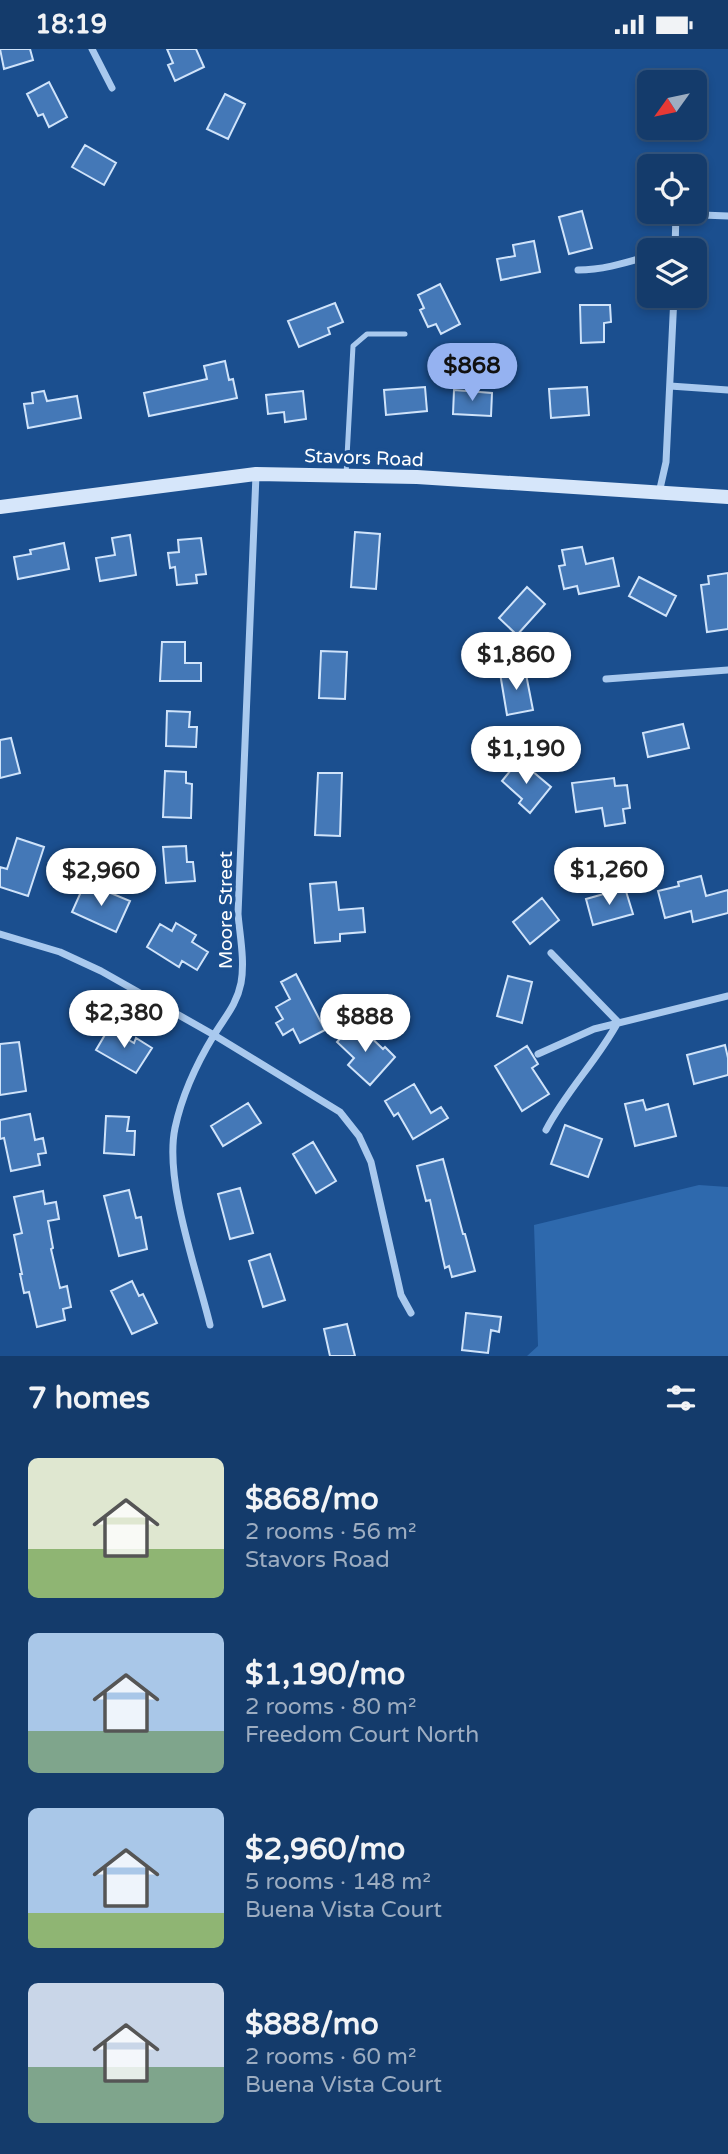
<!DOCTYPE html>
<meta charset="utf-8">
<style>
:root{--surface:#143b6b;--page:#1d4271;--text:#f1f3f6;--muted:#9dadc1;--line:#33557e;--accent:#95b2f1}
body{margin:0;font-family:"Varela Round",sans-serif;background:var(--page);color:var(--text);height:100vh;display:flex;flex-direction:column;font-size:26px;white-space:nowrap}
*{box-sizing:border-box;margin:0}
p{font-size:23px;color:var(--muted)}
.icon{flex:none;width:38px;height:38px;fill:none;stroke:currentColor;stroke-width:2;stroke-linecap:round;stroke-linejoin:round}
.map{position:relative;height:1307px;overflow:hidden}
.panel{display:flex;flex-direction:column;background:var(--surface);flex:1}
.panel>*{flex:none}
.needle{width:46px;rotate:237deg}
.fabs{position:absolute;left:637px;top:21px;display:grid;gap:14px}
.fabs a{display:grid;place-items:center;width:70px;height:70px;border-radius:10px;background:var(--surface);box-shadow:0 4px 10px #0003,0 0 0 2px var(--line);font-size:35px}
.price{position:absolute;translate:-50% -60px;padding:0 16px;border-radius:24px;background:#fff;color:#222;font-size:23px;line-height:46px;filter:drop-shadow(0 2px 4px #0008)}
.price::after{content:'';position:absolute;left:50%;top:42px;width:21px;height:16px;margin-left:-10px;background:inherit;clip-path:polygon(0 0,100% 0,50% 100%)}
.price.current{background:var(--accent);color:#111}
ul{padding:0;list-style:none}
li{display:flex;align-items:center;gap:21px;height:175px;padding:0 28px}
li span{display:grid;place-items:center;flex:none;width:196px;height:140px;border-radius:10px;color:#555}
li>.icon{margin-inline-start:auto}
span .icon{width:84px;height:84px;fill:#fffc;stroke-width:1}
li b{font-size:30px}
h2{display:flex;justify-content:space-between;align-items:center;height:84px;padding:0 28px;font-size:30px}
.status{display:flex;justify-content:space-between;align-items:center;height:49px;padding:0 35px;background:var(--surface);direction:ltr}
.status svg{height:19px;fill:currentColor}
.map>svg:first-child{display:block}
.green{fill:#2e69ad}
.building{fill:#4478b7;stroke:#cfe3fa;stroke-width:2}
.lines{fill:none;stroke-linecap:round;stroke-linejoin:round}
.lane{stroke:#a9c9ee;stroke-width:5}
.street{stroke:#a9c9ee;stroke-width:7}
.secondary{stroke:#d6e6fa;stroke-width:14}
.labels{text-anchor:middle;stroke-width:7;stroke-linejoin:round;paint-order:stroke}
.street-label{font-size:19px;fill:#fff;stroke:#1b4f8f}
</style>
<div class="status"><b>18:19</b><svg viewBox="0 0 49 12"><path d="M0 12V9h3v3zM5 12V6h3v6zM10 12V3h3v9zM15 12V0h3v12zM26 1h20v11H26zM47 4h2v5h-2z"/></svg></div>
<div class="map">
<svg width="728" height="1307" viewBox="0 0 728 1307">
<rect width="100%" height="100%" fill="#1b4f8f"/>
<path class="green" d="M699,1136L728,1138V1307H527L538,1297L534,1176Z"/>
<path class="building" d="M0,0H30L33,11L4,20Z
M167,0H196L204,18L175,32L168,16L173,14Z
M49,33L67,68L49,78L43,65L38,67L27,45Z
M225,45L245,55L228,90L207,80Z
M85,96L116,114L104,136L72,118Z
M582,162L592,199L569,205L559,168Z
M534,192L540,223L501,231L497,210L515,207L513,196Z
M440,235L460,275L441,285L436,275L428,278L420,261L424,259L418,246Z
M335,254L343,273L328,279L330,285L299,298L288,272Z
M580,256H610L611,273L604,274V293L581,294Z
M225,312L229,331L233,330L237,349L149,367L144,344L207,330L204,317Z
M425,338L427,362L386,366L384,341Z
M587,338L589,366L551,369L549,340Z
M454,341L492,344L491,367L453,365Z
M44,342L47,352L77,347L81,369L28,379L24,355L33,354L32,344Z
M303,342L306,370L285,373L284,363L268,365L266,346Z
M355,483L380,485L376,540L351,538Z
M130,486L136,526L100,532L96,509L115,506L112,489Z
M201,489L206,525L196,526L197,534L177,536L175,518L170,519L168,504L179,503L178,491Z
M64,494L69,520L18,530L14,508L31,505L30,501Z
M582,498L586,515L613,509L619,537L579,545L577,537L564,540L559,517L565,516L562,501Z
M728,524V580L707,583L701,536L709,535L708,527Z
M639,528L676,547L666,567L629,547Z
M527,538L545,555L517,586L499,569Z
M162,593H185V614H201V632H160Z
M321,602L347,603L345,650L319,649Z
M525,620L533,661L507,666L500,624Z
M167,662L190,663L189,678H197L196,698L166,697Z
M683,675L689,699L648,708L643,684Z
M11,689L20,724L0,729V691Z
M519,711L551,738L530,764L519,754L522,750L502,732Z
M165,722L186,723V734L192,735L191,769L163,768Z
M318,724H342L340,787L315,786Z
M614,729L615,737L627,736L630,759L623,760L625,774L605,777L602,759L576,763L572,734Z
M17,789L44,798L28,847L0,838V818L7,820Z
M186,797L187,813H193L195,832L166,834L163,798Z
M701,827L706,847L728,841V864L693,873L691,862L665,869L658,842L679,837L678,833Z
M336,833L339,861L363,859L365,883L340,885V892L315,894L310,835Z
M84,836L99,843L101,840L130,852L116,883L72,863Z
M625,839L633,865L593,876L586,850Z
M542,849L559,871L530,895L513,873Z
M176,874L196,886L192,893L208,903L197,921L182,912L179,918L147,898L160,875L172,882Z
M296,925L325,981L300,994L293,980L283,986L276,974L283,970L276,958L290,950L281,933Z
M508,927L532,933L522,974L497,967Z
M355,973L383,1000L385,998L395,1008L370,1036L348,1016L354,1009L337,993Z
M109,979L134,994L136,989L152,999L136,1024L96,1001Z
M19,993L26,1042L0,1046V995Z
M725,996L728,1009V1026L694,1035L687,1006Z
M527,997L538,1015L532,1019L549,1045L522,1062L495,1017Z
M414,1035L431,1064L441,1058L448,1069L413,1090L398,1064L394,1067L385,1052Z
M643,1051L646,1061L668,1055L676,1087L635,1097L625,1055Z
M248,1054L261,1074L223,1097L211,1077Z
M30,1065L35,1091L43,1089L46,1104L38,1105L40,1116L11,1122L4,1089L0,1090V1071Z
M106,1067L129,1068L127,1082H135L134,1106L104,1104Z
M565,1076L602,1090L588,1128L551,1115Z
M313,1093L336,1132L316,1144L293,1105Z
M443,1110L463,1185H465L475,1222L452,1228L449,1217L445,1219L430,1151L426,1152L417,1117Z
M240,1139L253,1184L230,1190L218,1145Z
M129,1141L136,1169L141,1168L147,1200L119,1207L104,1147Z
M43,1142L45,1155L56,1153L59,1170L48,1172L53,1199L51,1200L60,1239L67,1237L71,1258L63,1260L65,1271L37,1278L29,1243L24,1244L20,1225H22L14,1186L22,1184L14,1148Z
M270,1205L285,1251L263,1258L249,1212Z
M132,1232L139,1247L143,1245L157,1274L132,1285L111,1242Z
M466,1264L501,1268L499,1283L491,1281L488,1304L462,1301Z
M347,1275L355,1307H330L324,1280Z"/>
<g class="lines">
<path class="lane" d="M346,426L353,297L367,285H405"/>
<path class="street" d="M92,0L112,39
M676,165L728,167
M675,201L676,163
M578,221C603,221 625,214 649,207
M670,337L728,341
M659,444L666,413L674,247
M606,630L728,621
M0,885L60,903L101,922L214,986L340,1063L359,1087L371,1113L401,1246L411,1264
M551,904L618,973
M538,1005L594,980L728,947
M546,1081C566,1042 597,1012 618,973
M210,1276C197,1222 164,1132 175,1079C182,1046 197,1014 214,986C225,968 237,955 241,934C245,912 240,888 238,865L256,426"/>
<path class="secondary" d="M0,458L256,425L417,428L728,448"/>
</g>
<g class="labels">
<g class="street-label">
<text transform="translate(364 408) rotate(2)" y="7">Stavors Road</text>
<text transform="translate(225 861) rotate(-90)" y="7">Moore Street</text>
</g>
</g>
</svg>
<div class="fabs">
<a><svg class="needle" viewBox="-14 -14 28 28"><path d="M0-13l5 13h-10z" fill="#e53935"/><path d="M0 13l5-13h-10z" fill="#9dadc1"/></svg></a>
<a><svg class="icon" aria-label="locate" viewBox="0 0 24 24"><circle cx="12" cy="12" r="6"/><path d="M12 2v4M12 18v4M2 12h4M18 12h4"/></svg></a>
<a><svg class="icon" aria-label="layers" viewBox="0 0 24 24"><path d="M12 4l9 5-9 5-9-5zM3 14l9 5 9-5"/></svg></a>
</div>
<b class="price current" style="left:472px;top:354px">$868</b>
<b class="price" style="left:516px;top:643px">$1,860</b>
<b class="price" style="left:526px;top:737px">$1,190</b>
<b class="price" style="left:609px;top:858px">$1,260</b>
<b class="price" style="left:101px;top:859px">$2,960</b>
<b class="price" style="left:124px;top:1001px">$2,380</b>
<b class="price" style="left:365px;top:1005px">$888</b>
</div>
<section class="panel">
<h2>7 homes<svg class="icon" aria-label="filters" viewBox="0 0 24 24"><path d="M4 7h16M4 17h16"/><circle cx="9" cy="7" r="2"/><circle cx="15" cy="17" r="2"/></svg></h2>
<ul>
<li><span style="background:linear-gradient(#dfe7d0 65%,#8fb573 0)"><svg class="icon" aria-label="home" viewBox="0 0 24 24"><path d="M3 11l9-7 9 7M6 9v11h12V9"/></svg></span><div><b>$868/mo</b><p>2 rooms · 56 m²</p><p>Stavors Road</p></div></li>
<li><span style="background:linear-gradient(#a9c7e8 70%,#7fa58c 0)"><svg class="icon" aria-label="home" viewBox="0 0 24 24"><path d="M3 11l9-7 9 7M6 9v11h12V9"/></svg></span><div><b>$1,190/mo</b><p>2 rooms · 80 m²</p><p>Freedom Court North</p></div></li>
<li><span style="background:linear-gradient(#a9c7e8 75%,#8fb573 0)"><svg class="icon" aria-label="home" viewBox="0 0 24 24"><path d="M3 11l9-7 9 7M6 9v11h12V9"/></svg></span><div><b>$2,960/mo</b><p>5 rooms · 148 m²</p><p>Buena Vista Court</p></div></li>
<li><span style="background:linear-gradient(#c9d6e8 60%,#7fa58c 0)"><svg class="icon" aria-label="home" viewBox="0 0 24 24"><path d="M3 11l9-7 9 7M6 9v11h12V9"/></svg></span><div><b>$888/mo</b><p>2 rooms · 60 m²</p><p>Buena Vista Court</p></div></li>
</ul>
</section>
